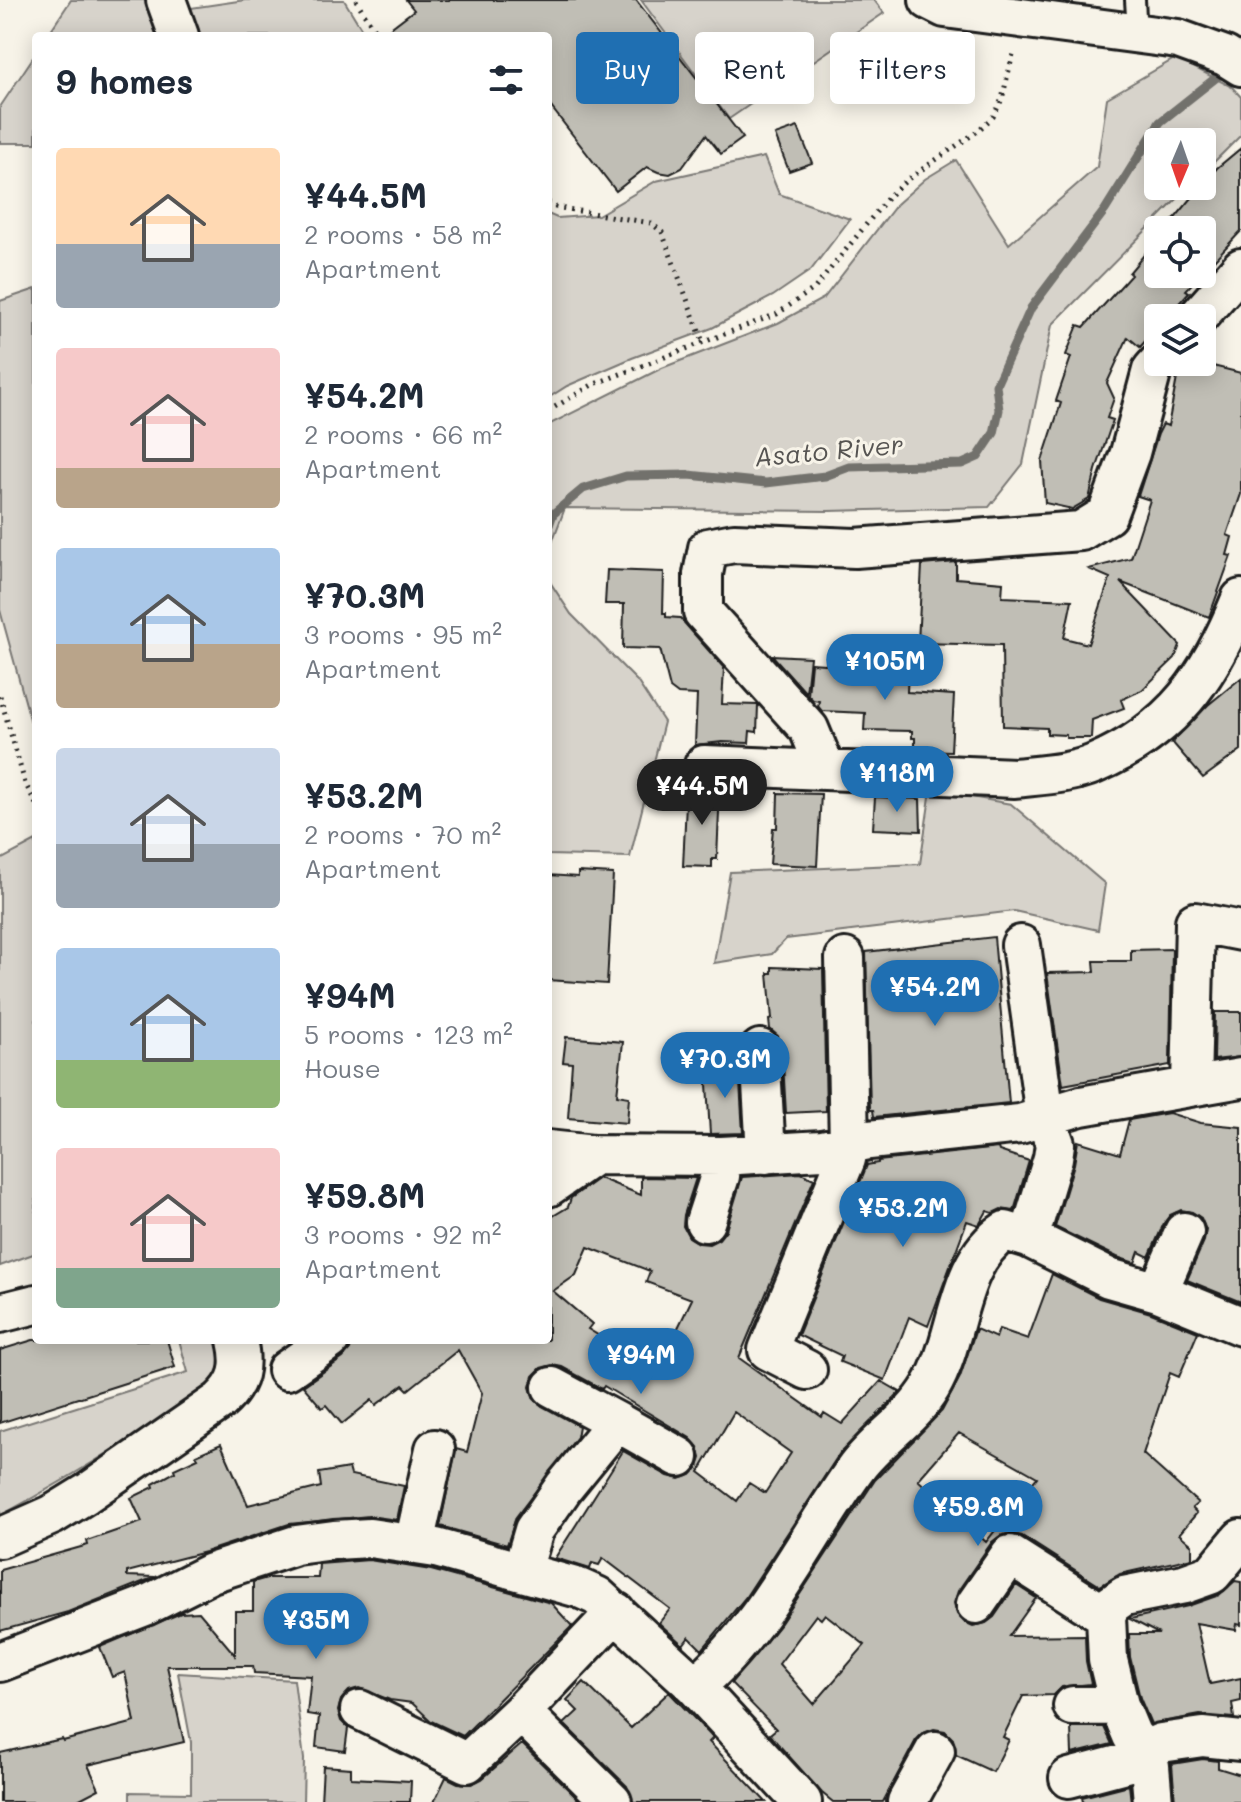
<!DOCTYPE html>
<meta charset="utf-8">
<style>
:root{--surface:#fff;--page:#f6f6f7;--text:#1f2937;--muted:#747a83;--accent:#1f6fb2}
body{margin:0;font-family:Mali,sans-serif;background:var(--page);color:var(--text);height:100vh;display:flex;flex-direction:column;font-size:30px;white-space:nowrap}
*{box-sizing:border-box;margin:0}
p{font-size:26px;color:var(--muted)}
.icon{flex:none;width:44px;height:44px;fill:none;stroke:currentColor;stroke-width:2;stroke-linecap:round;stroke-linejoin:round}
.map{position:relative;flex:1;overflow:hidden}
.drawer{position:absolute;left:32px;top:32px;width:520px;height:1312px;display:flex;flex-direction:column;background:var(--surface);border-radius:8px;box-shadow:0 4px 20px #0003}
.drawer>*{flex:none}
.hud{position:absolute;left:576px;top:32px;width:544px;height:72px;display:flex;gap:16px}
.needle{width:52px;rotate:182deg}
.fabs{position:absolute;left:1144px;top:128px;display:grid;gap:16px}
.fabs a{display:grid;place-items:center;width:72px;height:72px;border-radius:8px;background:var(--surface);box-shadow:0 4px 20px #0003;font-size:40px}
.price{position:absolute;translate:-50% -68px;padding:0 18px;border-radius:28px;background:var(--accent);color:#fff;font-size:26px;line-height:52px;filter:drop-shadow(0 2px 4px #0008)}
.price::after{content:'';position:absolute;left:50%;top:48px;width:24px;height:18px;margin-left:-12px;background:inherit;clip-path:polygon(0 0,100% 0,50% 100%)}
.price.current{background:#222;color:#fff}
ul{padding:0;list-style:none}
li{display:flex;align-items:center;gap:24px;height:200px;padding:0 24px}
li span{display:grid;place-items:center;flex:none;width:224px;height:160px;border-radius:8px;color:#555}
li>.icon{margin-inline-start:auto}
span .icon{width:96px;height:96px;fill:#fffc;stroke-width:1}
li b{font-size:34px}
h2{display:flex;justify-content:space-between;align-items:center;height:96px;padding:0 24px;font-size:34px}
.chip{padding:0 28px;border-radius:8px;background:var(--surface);box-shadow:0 4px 20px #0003;font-size:28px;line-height:72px}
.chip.current{background:var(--accent);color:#fff}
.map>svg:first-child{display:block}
.green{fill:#d7d3cb;stroke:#7a7874;stroke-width:2}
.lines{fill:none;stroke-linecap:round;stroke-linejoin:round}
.stream{stroke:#72716c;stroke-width:9}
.building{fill:#c0beb5;stroke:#1c1c1c;stroke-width:2;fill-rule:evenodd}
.lane-casing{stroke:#1c1c1c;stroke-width:24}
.street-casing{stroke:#1c1c1c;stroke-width:44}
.path{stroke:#1c1c1c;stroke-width:5;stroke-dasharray:2 6;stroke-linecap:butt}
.lane{stroke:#f7f3e8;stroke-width:18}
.street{stroke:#f7f3e8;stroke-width:38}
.labels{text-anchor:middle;stroke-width:6;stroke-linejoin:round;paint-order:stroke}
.water-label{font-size:26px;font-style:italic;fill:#565452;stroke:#f7f3e8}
</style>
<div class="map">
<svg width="1241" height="1802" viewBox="0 0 1241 1802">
<rect width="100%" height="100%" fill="#f7f3e8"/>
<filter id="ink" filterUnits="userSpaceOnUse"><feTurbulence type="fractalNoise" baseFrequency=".0125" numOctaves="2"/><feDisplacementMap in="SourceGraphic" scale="16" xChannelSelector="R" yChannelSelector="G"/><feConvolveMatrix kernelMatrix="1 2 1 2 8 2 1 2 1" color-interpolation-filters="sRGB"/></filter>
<g filter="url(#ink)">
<path class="green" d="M71,0H158L167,36H47Z
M245,0H344L366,36H192L184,9Z
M641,0H874L884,13L729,119Z
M36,53V143H0V107Z
M1176,58L1232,87L1241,97V135L1202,174V142H1158V186H1190L1052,325L1023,464L989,507L828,511L565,508L548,553V425L662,368L778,323L824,298L897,204L925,179L956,160L1009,244L1097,167L1107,98Z
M764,157L779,194L850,219L811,270L773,296L712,328L632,358L567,386L548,398V214L557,218L598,215L656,181Z
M36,289V741L0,610V301Z
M548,579L571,614L637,681L664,722L630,857L548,855Z
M931,790L1011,804L1105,884L1098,930L1014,911L786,939L772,954L714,963L730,872L920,864Z
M36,841V1253L0,1266V860Z
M179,1340H222L221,1374C152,1428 77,1474 0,1516V1431L188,1372Z
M178,1673L294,1680L304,1759L303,1802H130V1792L191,1793V1742Z"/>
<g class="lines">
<path class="stream" d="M548,528L553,514L583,489L626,476L689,475L766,483L825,476L849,467L962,464L978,457L994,433L999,410L996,385L1031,308L1105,210L1160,122L1227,69"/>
</g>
<path class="building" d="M406,0H636L743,138L721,154L706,135L682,168L670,174L658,172L647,167L616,191L548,103V36H380L414,10Z
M798,127L812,163L789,171L775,135Z
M1241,148V231L1202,273V230H1165L1217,168Z
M1158,238V274H1201L1186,290L1189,292L1166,318H1158V327L1140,347L1128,337L1107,383L1114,398L1107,418L1113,420L1096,470L1089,499L1072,509L1045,503L1042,461L1061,403L1056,401L1071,357L1066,355L1078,325L1084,327L1131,275L1129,273Z
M1180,362H1197L1241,373V494L1227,535L1232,537L1227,555L1231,556L1209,617L1120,582L1180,645L1175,658L1142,690L1121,700L1124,708L1092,720L1091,738H1066V735L1047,734V728L1003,726L1002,645L918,643L922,565L956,562V578L1003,582L1002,597L1072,600L1064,638L1088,644L1110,578L1089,569L1131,558L1150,500L1138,496L1158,434L1163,424L1168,426Z
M607,570L664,572L663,613H666V617L680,618L724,668L722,704L758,705L757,732L750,731L749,743L722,742L695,745L697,695L678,694L670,688L660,649L623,648L624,604H605Z
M772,655L810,657L806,693Z
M811,663L908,670L907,692L954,695L951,751L915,750V738H912V731L864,730L865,713L822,711L818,706L819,701L813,700L808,695Z
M1241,678V750L1203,778L1172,742L1208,705Z
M691,782L703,787L720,788L717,859H712V867L683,866L686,803H690Z
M778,793L821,794L817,866L770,864L773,828H777Z
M875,797L920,799L921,831L873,829Z
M578,872L613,874L607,984L548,980V875L578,877Z
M994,937L1009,1103L874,1117L873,1110H870L866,952Z
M1172,949L1170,1065L1063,1085L1047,973L1095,972L1094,961H1131V950Z
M772,967L823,969L826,1111L786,1113L782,1047L778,1036L770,1029L769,1020L772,1019L768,973H772Z
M1215,1012H1241V1057L1214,1060Z
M566,1037L623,1042L617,1095L629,1097L627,1123L568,1118L572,1063L563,1062Z
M739,1065L743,1133L710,1134L706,1067Z
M1169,1113L1201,1123L1241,1127V1302L1187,1280L1204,1241L1206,1230L1201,1218L1192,1212L1181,1210L1170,1215L1164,1223L1149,1257L1139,1252L1135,1263L1117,1257L1055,1227L1074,1164L1078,1141L1120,1154L1129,1120Z
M998,1148L999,1151L1029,1161L1014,1211L1001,1209L993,1213L987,1211L979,1225L967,1221L928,1326L909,1317L885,1380L840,1362L842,1356L798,1335L867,1165L878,1163V1161Z
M801,1173L814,1179L739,1358L822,1417L824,1413L842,1424L881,1381L900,1392L840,1453L745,1598L702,1650L689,1637L683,1645L659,1623L670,1609L603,1558L599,1565L592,1563L590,1569L555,1558L623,1451L668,1476L680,1479L691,1475L698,1467L701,1458L698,1447L690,1438L604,1386L602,1389L562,1367L552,1365L541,1368L533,1376L530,1387L534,1399L542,1406L579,1426L577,1437L516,1517L507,1545L440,1526L456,1449L467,1452L482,1393L458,1350L408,1390L403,1385L376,1405L372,1400L342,1424L326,1405L322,1408L303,1386L343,1358L350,1350L352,1340H548V1219L568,1207L571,1198L599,1178L641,1195V1177L696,1178L684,1215L683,1226L689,1237L699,1243L709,1244L719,1239L726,1230L742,1177ZM588,1247L650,1271L646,1282L692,1299L657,1371L588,1329L592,1324L553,1291L576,1275ZM734,1412L791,1453L765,1493L749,1483L737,1501L699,1472Z
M1052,1274L1099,1298L1151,1313L1198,1332L1179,1377L1170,1373L1143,1454L1198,1503L1192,1508L1197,1513L1179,1534L1192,1545V1558L1120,1574L1100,1586L1022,1536L1010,1533L1000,1536L992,1542L958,1591L954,1603L957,1614L964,1622L973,1626L986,1623L994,1617L1016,1585L1036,1598L1009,1636L1085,1635L1086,1661L1091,1684L1062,1687L1054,1695L1023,1696L1003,1737L1009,1740L993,1772L956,1755L953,1739L945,1731L934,1729L923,1733L916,1740L883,1802H833L822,1793L778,1744L770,1734L776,1729L731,1683L781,1623L875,1480L942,1411L960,1377L976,1329L996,1338L999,1329L1028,1339ZM959,1433L1037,1477L986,1542L918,1480ZM825,1614L865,1645L814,1704L779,1664L816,1615L821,1619Z
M33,1340H167L175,1367L0,1423V1350Z
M221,1444L248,1505L321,1487L319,1473L349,1468L351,1475L404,1486L397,1520L369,1516L289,1524L205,1552L127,1572V1576L155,1577L68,1612L0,1631V1570L88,1545L87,1541L142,1522L131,1498L154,1487L153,1484L175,1472L174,1469L198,1458L196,1455Z
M369,1560L431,1570L551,1603L572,1626L463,1736L431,1721L412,1703L390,1700L359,1688L349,1691L341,1700L338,1711L341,1721L348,1728L345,1751L316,1747L319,1716L307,1714L311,1676L254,1673L253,1666H167L184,1742L88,1765L99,1789L74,1802H0V1753L62,1739L63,1741L135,1722L125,1672L112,1677L100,1647L181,1613L199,1612L235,1655V1611H253V1582L267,1578H318L319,1564Z
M1235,1581L1241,1582V1625L1237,1624L1236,1630L1196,1623L1210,1684L1241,1678V1701L1232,1703L1234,1718L1200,1715L1151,1724L1140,1698L1130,1657L1129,1634H1159L1130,1619L1188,1606L1219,1595Z
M584,1682L631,1728L669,1692L713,1738L709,1742L766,1802H633L627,1786L564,1724L578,1711L567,1700Z
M1071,1727H1104L1112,1744L1072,1754Z
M522,1744L581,1802H434L446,1777L458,1783L471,1784L482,1779Z
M1203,1759L1218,1761V1768L1241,1775V1802H1175L1172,1764Z
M323,1766L351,1768V1778L411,1781L410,1802H321Z
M1129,1785L1131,1802H1083L1082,1797Z"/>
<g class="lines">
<g class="lane-casing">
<path id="lane" d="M1135,0L1137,33"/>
</g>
<g class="street-casing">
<path id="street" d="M166,0L179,36
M929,0L945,8L1178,39L1225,56L1241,66
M1197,318L1241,268
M704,765L1015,778C1041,775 1070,774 1094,764C1174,730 1210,676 1241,599
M826,770L809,729L703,612V574L708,548L734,543L855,548L1081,531L1107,515L1130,453L1152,370L1159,362
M1021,945L1045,1116L1055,1144L1053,1158L1029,1238
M760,1049L766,1154
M1191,1086L1195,922L1241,931
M548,1150L594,1155L722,1156L822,1150L869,1140L1020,1124L1081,1106L1241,1078
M548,1187L594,1155
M705,1222L720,1176L722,1156
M1158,1292L1184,1232
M0,1313L36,1304
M287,1370L330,1340
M807,1370L768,1350L846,1159L849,1144L845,958
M617,1422L679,1457
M0,1538L52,1515L86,1494L220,1401C240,1383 243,1366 237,1340
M414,1544L435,1449
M522,1571L534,1530L564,1487L617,1422L552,1387
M976,1604L1010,1555L1106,1616
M0,1662L145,1606L211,1573L296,1545L334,1540L370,1538L436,1548L579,1588L597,1596L695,1686L802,1802
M695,1686C763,1631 806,1537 857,1467C879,1438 912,1419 931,1387C960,1338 955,1264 1005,1231L1029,1238L1109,1278L1158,1292L1241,1326
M1073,1706L1119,1705
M360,1710L467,1763L521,1712
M1069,1778L1137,1760L1145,1750L1161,1743L1203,1737L1241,1741
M612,1802L521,1712L616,1612
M907,1802L935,1751
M1153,1802L1150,1766L1145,1750L1132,1736L1119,1705L1108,1660L1106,1616L1111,1605L1124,1596L1184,1584L1212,1574L1241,1539"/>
</g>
<path class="path" d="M356,0L378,36
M548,202L555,207L651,223L662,232L703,342
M548,411L592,385L777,314L815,288L890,195L908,179L975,133L993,117L1002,99L1014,50
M0,696L25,783L36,804"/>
<use href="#lane" class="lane"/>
<use href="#street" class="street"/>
</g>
</g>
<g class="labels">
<g class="water-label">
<text transform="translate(829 451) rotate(-5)" y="9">Asato River</text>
</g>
</g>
</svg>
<div class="fabs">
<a><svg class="needle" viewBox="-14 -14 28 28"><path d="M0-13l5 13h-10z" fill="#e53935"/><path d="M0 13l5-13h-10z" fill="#747a83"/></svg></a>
<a><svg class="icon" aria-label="locate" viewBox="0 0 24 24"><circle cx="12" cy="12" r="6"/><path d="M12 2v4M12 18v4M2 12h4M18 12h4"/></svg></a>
<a><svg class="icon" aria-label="layers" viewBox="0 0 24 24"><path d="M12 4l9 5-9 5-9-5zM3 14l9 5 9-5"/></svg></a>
</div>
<b class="price" style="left:885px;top:702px">¥105M</b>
<b class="price" style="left:897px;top:814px">¥118M</b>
<b class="price current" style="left:702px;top:827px">¥44.5M</b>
<b class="price" style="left:935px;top:1028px">¥54.2M</b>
<b class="price" style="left:725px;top:1100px">¥70.3M</b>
<b class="price" style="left:903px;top:1249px">¥53.2M</b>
<b class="price" style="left:641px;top:1396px">¥94M</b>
<b class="price" style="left:978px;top:1548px">¥59.8M</b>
<b class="price" style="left:316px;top:1661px">¥35M</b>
<div class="hud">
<a class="chip current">Buy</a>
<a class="chip">Rent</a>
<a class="chip">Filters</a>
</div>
<section class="drawer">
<h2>9 homes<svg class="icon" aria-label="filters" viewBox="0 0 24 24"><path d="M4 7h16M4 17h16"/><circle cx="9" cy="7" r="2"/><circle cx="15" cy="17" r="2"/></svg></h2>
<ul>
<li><span style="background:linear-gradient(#ffd9b3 60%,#9aa5b1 0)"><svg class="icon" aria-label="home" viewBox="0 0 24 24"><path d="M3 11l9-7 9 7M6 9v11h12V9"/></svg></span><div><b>¥44.5M</b><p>2 rooms · 58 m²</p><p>Apartment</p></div></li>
<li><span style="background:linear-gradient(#f6c9c9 75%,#b9a48a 0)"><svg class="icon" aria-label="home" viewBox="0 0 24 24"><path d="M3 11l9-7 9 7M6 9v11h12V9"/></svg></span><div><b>¥54.2M</b><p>2 rooms · 66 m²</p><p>Apartment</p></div></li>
<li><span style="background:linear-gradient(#a9c7e8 60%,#b9a48a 0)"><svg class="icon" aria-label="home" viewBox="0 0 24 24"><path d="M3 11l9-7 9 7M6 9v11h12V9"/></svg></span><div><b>¥70.3M</b><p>3 rooms · 95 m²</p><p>Apartment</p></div></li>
<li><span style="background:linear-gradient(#c9d6e8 60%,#9aa5b1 0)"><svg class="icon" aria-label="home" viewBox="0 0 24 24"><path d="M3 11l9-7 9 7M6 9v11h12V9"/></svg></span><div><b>¥53.2M</b><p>2 rooms · 70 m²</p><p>Apartment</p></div></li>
<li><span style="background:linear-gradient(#a9c7e8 70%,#8fb573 0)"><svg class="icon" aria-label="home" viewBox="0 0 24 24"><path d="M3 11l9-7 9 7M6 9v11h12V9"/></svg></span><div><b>¥94M</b><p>5 rooms · 123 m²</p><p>House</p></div></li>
<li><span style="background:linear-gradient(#f6c9c9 75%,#7fa58c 0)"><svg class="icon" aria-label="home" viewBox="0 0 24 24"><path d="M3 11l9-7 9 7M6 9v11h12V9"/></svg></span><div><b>¥59.8M</b><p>3 rooms · 92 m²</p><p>Apartment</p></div></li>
</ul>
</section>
</div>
